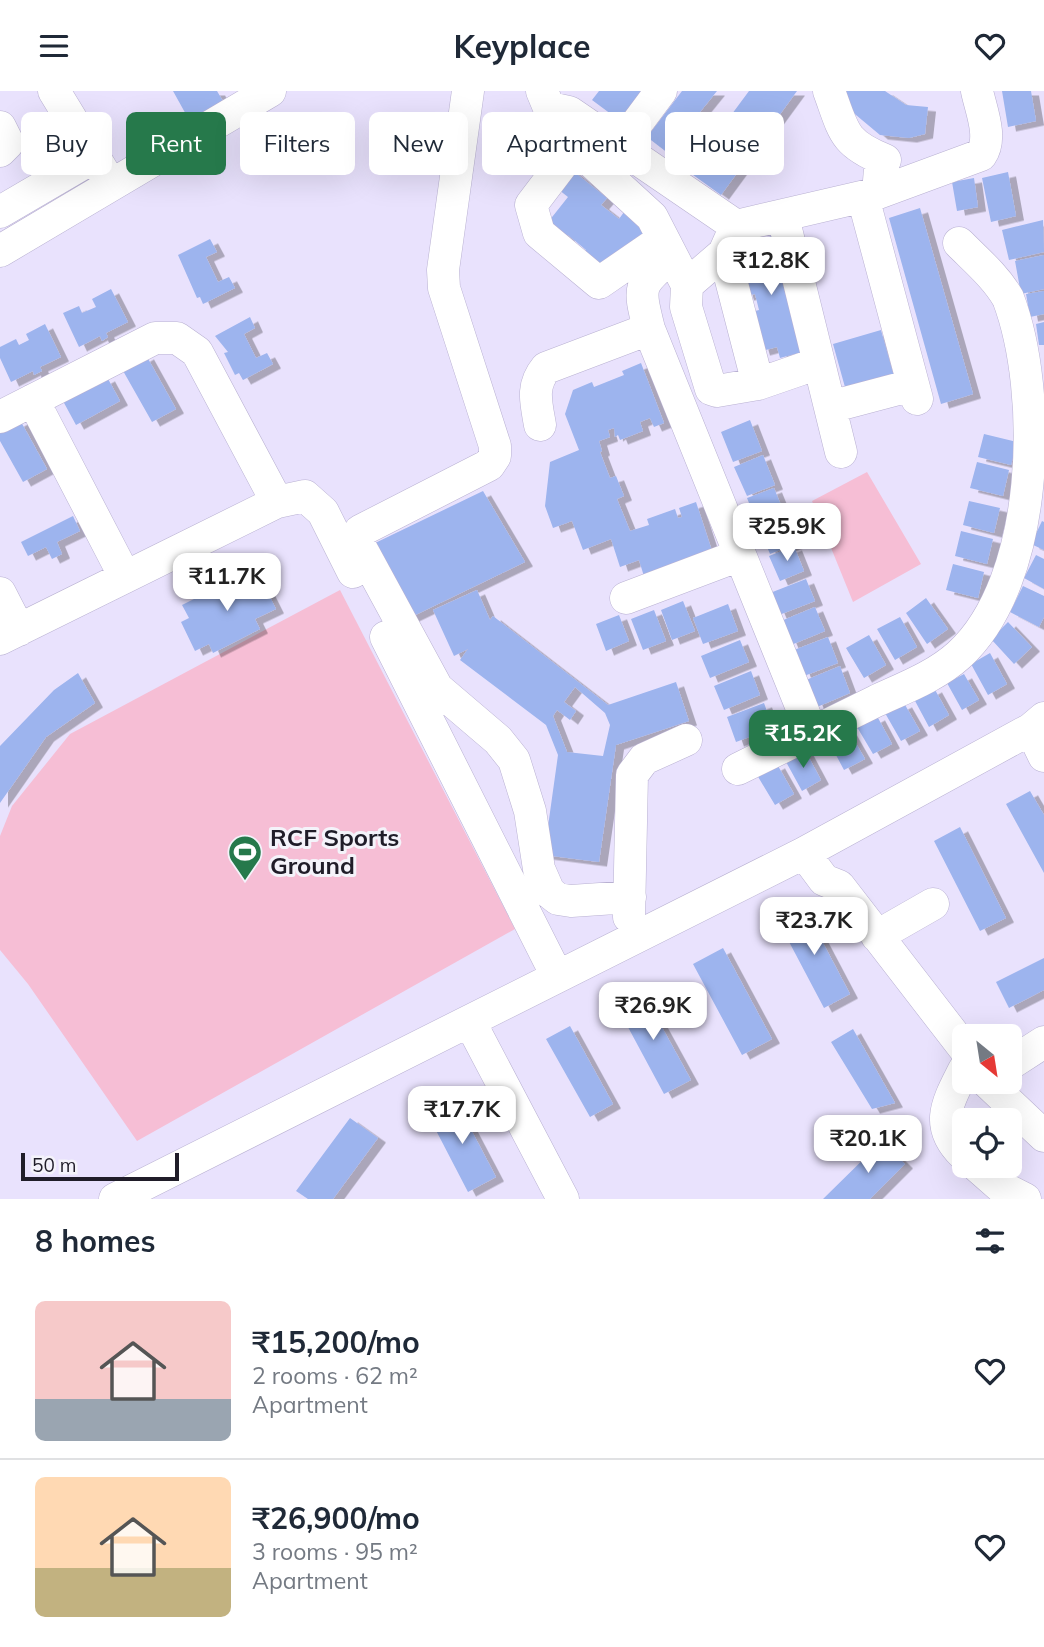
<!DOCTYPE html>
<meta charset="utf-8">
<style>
:root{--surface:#fff;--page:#f2f2f3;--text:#1f2937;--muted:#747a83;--line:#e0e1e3;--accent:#26794b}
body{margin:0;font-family:Mulish,sans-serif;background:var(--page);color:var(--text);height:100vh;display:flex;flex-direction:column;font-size:26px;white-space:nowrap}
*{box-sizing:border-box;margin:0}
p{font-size:23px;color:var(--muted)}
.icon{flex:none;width:38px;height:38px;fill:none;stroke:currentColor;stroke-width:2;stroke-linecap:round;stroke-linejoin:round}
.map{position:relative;height:1108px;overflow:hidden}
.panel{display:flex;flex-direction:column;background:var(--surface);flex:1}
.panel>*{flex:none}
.top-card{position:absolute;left:21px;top:21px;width:1003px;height:63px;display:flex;gap:14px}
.needle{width:46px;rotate:150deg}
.fabs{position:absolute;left:952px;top:933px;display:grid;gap:14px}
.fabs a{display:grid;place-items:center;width:70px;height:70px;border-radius:10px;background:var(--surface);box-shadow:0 7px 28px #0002;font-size:35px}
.scale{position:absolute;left:21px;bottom:18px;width:158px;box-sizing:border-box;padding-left:7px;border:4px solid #201d29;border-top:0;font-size:19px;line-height:24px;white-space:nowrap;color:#201d29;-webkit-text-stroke:5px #f4f3fa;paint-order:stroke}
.price{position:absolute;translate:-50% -60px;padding:0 16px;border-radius:14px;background:#fff;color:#222;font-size:23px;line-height:46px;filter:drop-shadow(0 2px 4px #0008)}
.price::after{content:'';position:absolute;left:50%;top:42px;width:21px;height:16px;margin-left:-10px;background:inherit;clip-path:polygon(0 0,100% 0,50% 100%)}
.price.active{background:var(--accent);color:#fff}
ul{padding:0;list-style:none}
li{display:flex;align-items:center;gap:21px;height:175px;padding:0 35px}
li+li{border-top:2px solid var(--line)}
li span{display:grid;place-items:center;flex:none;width:196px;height:140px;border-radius:10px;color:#555}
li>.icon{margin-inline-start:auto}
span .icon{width:84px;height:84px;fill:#fffc;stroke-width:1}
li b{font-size:30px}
h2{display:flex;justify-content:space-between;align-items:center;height:84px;padding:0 35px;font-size:30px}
.pill{padding:0 24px;border-radius:10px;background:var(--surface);box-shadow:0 7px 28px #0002;font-size:24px;line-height:63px}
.pill.active{background:var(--accent);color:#fff}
header{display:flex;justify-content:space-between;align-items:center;height:91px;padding:0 35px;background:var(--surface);font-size:32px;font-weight:700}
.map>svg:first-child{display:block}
.green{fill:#f6bed5}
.building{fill:#9db4ee;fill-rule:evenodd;filter:url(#shadow)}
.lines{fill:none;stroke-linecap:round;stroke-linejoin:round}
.minor-casing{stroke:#b9b1d2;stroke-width:33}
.minor{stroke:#fff;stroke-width:32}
.labels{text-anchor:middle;stroke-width:6;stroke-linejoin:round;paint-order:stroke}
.poi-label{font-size:24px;font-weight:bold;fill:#201d29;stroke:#f4f3fa;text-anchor:start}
</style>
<header><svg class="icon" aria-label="menu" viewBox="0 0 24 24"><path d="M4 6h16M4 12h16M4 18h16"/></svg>Keyplace<svg class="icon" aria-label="heart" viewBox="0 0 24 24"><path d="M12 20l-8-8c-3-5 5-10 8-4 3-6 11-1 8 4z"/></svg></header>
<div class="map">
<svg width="1044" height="1108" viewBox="0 0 1044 1108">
<defs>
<filter id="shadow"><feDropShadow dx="8" dy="4.5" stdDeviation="0" flood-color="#0004"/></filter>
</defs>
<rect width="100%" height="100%" fill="#e9e2fd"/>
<path class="green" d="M867,381L921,473L853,511L812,410Z
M340,499L515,838L137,1050L28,893L0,859V745L12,715L70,643Z"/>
<path class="building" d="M173,0H217L227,17L193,36Z
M599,0H647L623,32L592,9Z
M682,0H717L700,21L704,25L696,35L692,32L674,56L678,59L673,66L647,46Z
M749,0H797L721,104L689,81Z
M843,0H885L906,14L928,16L925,43L909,47L880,44L850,19Z
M1002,0H1031L1036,30L1008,36Z
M568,76L607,107L601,114L619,128L624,121L651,143L635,162L625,154L600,186L578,169L586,159L568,144L560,155L541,140L568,106L554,95Z
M1008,81L1016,125L991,131L982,87Z
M974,87L978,116L957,120L952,91Z
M920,117L973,303L941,313L889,127Z
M1043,129L1044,161L1009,169L1002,139Z
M776,144L809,259L780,267L777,256L762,260L751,221L759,219L755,203L746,205L733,156Z
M210,148L217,161L206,166L218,191L229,186L235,197L203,213L200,206L197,207L178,164Z
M1044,164V198L1021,203L1015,170Z
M111,198L128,231L106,242L108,246L102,250L100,245L79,256L63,222L79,215L82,222L96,216L92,208Z
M1044,200V223L1030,226L1026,203Z
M250,226L255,237L244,243L256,267L267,262L273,273L243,289L239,282L235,284L224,262L228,261L215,245Z
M1044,231V254H1039L1036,233Z
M45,233L61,266L40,276L42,280L34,284L33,280L11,291L0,267V256L16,248L19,254L29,249L26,243Z
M881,239L896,293L848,307L833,253Z
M146,264L176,318L152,331L122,278Z
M641,272L664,332L654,336L650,327L640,331L643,340L620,349L618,344L615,346L614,337L608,339L610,346L599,350L602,360L600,361L610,387L616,385L624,405L617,408L630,440L649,434L647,428L675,418L678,427L682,426L679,417L696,411L715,469L646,492L639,469L620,476L611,448L583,459L572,430L553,437L545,415L550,371L579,359L565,323L573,299L592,291L594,296L624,284L622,280Z
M107,286L120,310L76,334L63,310Z
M20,329L47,378L23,391L0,350V340Z
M750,329L762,360L733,371L721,341Z
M984,343L1017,351L1011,374L978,366Z
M763,364L775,394L747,405L734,376Z
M977,371L1009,379L1003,405L970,397Z
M774,397L785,424L758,434L747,407Z
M483,400L525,471L407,528L371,454Z
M969,410L1000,417L994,442L963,434Z
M73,425L80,440L57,451L62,463L52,468L46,456L28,465L21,451Z
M784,426L795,453L770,463L759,436Z
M1042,430L1044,431V459L1031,453Z
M961,440L993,448L987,473L955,465Z
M794,455L804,480L780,490L769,465Z
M1036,464L1044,468V498L1024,487Z
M953,473L984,481L978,507L946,499Z
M248,481L253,492L261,488L276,518L255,528L260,538L213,562L209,553L195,560L181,531L189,527L182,514Z
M806,488L815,510L779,524L770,502Z
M1023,495L1044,505V526L1039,536L1010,521Z
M477,499L490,529L493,525L608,614L676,591L689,630L616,654L599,771L544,764L558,664L546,634L460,569L468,558L454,565L433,519ZM575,596L605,622L610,634L603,665L567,661L553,625L557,619L570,629L576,620L564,611Z
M926,507L948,538L927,553L906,522Z
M683,510L695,540L672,549L661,519Z
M728,513L738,540L703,553L693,527Z
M815,516L825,540L791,554L781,530Z
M654,519L666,550L643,559L631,528Z
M619,524L629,550L606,560L596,533Z
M900,526L917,556L895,569L877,538Z
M1008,531L1032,556L1014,573L991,548Z
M869,544L886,574L864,587L846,557Z
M828,546L838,572L804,585L794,559Z
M740,549L749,571L710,587L701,565Z
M990,562L1007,593L988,604L971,573Z
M840,575L850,602L817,616L806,589Z
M751,580L760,604L724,619L714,595Z
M78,582L95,612L46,646L0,712V655L54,599Z
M964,583L979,609L962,619L947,592Z
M934,597L949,624L929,636L914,608Z
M764,612L773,637L736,651L727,626Z
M904,612L920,640L901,650L885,622Z
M877,625L892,653L873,663L857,636Z
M849,640L865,668L844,679L829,651Z
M805,659L821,689L802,700L785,669Z
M777,673L794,703L775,714L757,684Z
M1030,700L1044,724V782L1006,713Z
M960,736L1006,827L980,840L934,750Z
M803,814L850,903L824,917L777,828Z
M723,857L772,948L742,964L693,873Z
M1044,867V899L1009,917L996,891Z
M641,898L691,989L664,1003L615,912Z
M570,935L613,1013L590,1026L546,948Z
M853,938L895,1012L872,1018L831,951Z
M456,1010L496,1086L468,1101L428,1024Z
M350,1027L378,1047L333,1108H308L296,1100Z
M882,1050L905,1073L870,1108H823Z"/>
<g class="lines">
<g class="minor-casing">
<path id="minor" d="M54,0L104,82
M468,0L443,179L444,197L495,355V365L489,374L360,440L356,448L437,597L498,649L514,669L530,720L539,778L549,801L558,808L571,810L630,806
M542,0L559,41L652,126L687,194L724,162L736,135L878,102L981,64C993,47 981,19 977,0
M829,0C844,41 843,52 885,69L880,78L878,102
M551,17L569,21L736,135
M0,36L8,52L0,60
M620,55L661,0
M575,56L531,114L539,142L599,192L663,148
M863,106L917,308
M0,121L94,66
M783,126L841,361
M0,160L270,0
M724,162L758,293L819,272
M687,194L686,216L711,298L717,300L758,293
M649,238L812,642
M33,309L125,486
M830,316L913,294
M0,326L155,247H177L197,261L277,411
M540,334C536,311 531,295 546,277L649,238C638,194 638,194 672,166
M0,502L19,539
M626,507L740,464
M386,546L557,885
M0,548L277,411L305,405L323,421L353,481
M1031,638L1044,665
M738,678C784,655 830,633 876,610C904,597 936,585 959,564C1040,490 1044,302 1008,207C996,186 976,169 959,152
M804,762L824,789L839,795L964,957
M629,826L632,684L644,668L686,649
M877,845L933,813
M470,931L563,1108
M1010,973L1044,951
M964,979C948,1011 933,1034 964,1064
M986,990L1044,1045
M976,1074L1001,1096L1025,1108
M115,1108L804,762L1031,638L1044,627"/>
</g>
<use href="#minor" class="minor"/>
</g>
<defs>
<g id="stadium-pin" transform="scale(1.75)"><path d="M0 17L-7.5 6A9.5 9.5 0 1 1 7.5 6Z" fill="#26794b" stroke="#f4f3fa"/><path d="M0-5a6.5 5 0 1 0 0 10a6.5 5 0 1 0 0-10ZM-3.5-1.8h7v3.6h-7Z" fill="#fff"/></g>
</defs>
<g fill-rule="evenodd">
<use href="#stadium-pin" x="245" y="761"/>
</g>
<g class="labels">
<g class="poi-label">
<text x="270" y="755">RCF Sports<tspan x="270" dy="28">Ground</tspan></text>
</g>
</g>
</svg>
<div class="fabs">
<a><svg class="needle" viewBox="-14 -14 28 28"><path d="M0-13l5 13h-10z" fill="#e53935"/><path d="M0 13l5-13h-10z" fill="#747a83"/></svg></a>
<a><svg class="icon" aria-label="locate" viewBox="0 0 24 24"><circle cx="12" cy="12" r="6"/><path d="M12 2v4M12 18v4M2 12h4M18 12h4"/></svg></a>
</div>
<div class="scale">50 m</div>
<b class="price" style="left:771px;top:206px">₹12.8K</b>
<b class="price" style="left:787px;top:472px">₹25.9K</b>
<b class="price" style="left:227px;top:522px">₹11.7K</b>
<b class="price active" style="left:803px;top:679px">₹15.2K</b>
<b class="price" style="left:814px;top:866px">₹23.7K</b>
<b class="price" style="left:653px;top:951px">₹26.9K</b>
<b class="price" style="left:462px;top:1055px">₹17.7K</b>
<b class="price" style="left:868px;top:1084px">₹20.1K</b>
<div class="top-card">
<a class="pill">Buy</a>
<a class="pill active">Rent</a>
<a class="pill">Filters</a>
<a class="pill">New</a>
<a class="pill">Apartment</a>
<a class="pill">House</a>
</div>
</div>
<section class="panel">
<h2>8 homes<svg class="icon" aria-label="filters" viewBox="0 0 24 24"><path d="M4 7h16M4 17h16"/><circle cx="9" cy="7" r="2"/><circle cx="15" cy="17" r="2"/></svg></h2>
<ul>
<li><span style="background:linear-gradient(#f6c9c9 70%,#9aa5b1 0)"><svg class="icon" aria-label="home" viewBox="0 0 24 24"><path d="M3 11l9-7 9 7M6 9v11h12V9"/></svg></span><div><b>₹15,200/mo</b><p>2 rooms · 62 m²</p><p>Apartment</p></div><svg class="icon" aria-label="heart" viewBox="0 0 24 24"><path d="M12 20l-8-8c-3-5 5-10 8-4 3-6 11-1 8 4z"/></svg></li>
<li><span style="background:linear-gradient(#ffd9b3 65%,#c2b280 0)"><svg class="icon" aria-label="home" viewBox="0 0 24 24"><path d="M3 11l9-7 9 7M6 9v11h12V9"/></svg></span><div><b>₹26,900/mo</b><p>3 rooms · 95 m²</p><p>Apartment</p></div><svg class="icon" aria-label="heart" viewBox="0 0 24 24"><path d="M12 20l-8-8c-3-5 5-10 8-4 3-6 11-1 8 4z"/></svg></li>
</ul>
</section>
